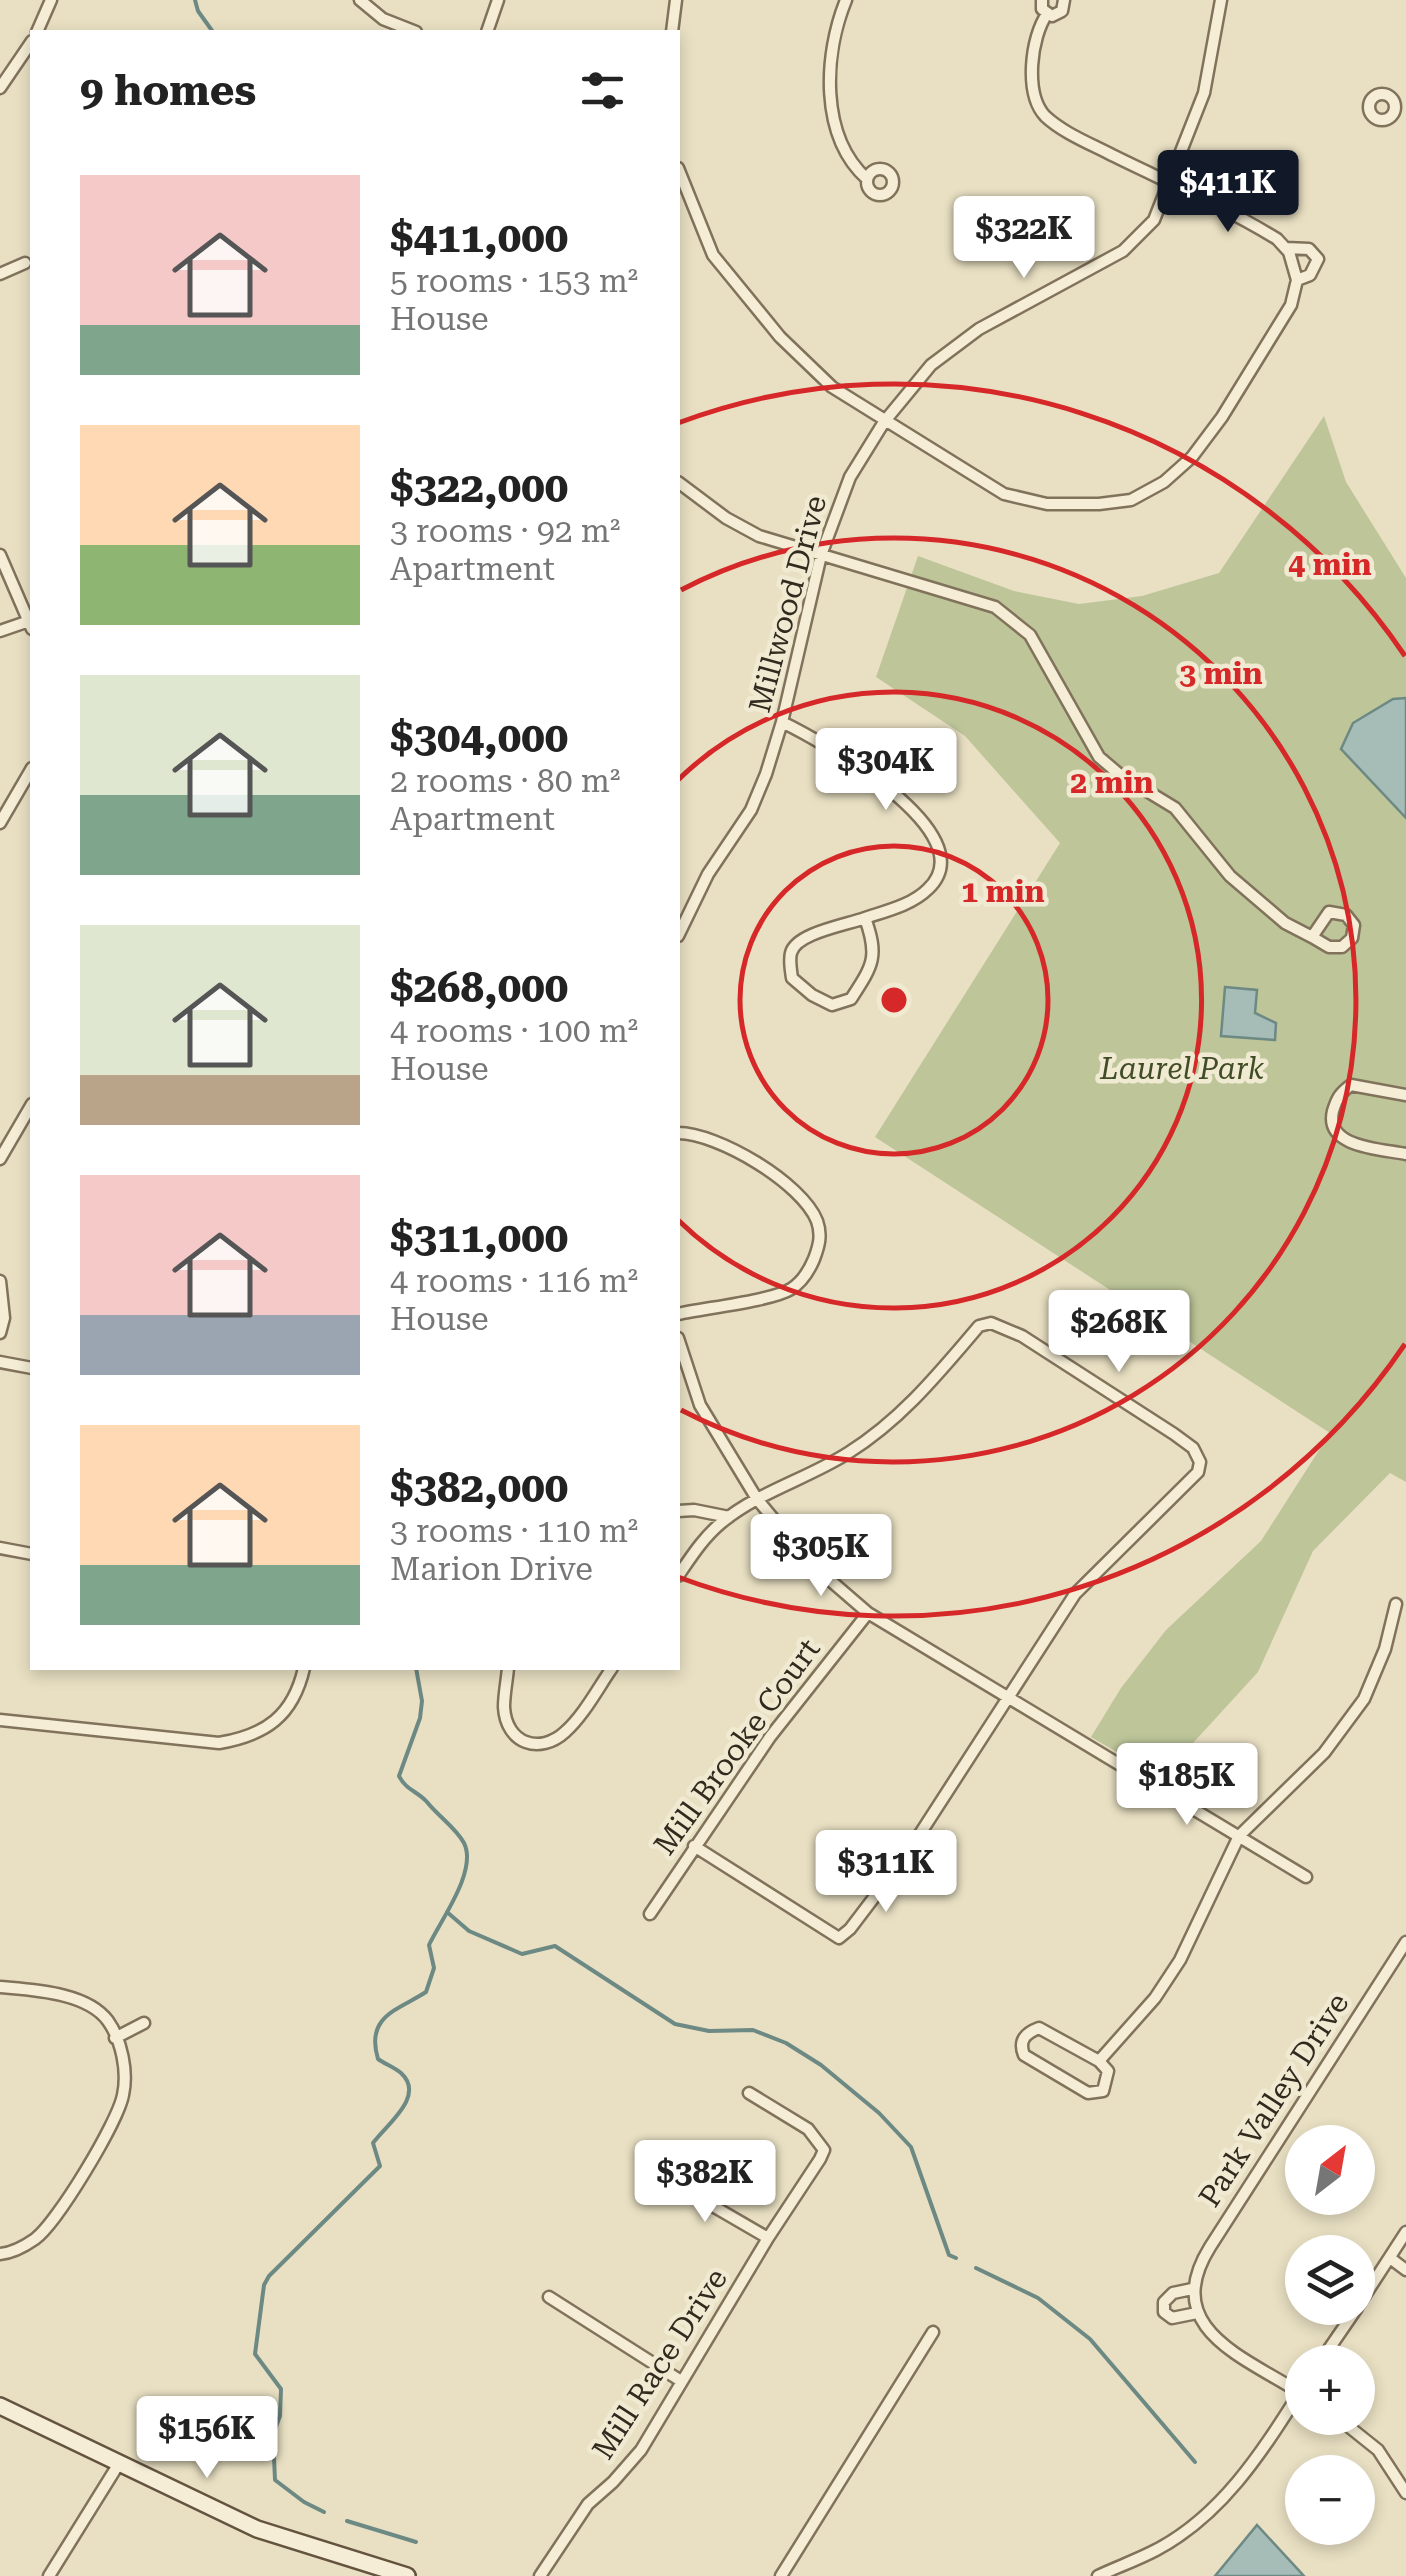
<!DOCTYPE html>
<meta charset="utf-8">
<style>
:root{--surface:#fff;--page:#f6f6f6;--text:#222;--muted:#767676;--accent:#111827}
body{margin:0;font-family:"Roboto Serif",serif;background:var(--page);color:var(--text);height:100vh;display:flex;flex-direction:column;font-size:38px;white-space:nowrap}
*{box-sizing:border-box;margin:0}
p{font-size:32px;color:var(--muted)}
.icon{flex:none;width:55px;height:55px;fill:none;stroke:currentColor;stroke-width:2;stroke-linecap:round;stroke-linejoin:round}
.map{position:relative;flex:1;overflow:hidden}
.details{position:absolute;left:30px;top:30px;width:650px;height:1640px;display:flex;flex-direction:column;background:var(--surface);border-radius:0px;box-shadow:0 5px 15px #0003}
.details>*{flex:none}
.needle{width:65px;rotate:31deg}
.controls{position:absolute;left:1285px;top:2125px;display:grid;gap:20px}
.controls a{display:grid;place-items:center;width:90px;height:90px;border-radius:50%;background:var(--surface);box-shadow:0 5px 15px #0003;font-size:50px}
.price{position:absolute;translate:-50% -85px;padding:0 22px;border-radius:10px;background:#fff;color:#222;font-size:32px;line-height:65px;filter:drop-shadow(0 2px 5px #0008)}
.price::after{content:'';position:absolute;left:50%;top:60px;width:30px;height:22px;margin-left:-15px;background:inherit;clip-path:polygon(0 0,100% 0,50% 100%)}
.price.active{background:var(--accent);color:#fff}
ul{padding:0;list-style:none}
li{display:flex;align-items:center;gap:30px;height:250px;padding:0 50px}
li span{display:grid;place-items:center;flex:none;width:280px;height:200px;border-radius:0px;color:#555}
li>.icon{margin-inline-start:auto}
span .icon{width:120px;height:120px;fill:#fffc;stroke-width:1}
li b{font-size:42px}
h2{display:flex;justify-content:space-between;align-items:center;height:120px;padding:0 50px;font-size:42px}
.map>svg:first-child{display:block}
.green{fill:#bdc599}
.water{fill:#a5bcb7;stroke:#6d8984;stroke-width:2.5}
.lines{fill:none;stroke-linecap:round;stroke-linejoin:round}
.stream{stroke:#6d8984;stroke-width:4}
.minor-casing{stroke:#81725c;stroke-width:15}
.secondary-casing{stroke:#63533f;stroke-width:20}
.minor{stroke:#f5edd5;stroke-width:10}
.secondary{stroke:#f5edd5;stroke-width:15}
.ring{fill:none;stroke:#d62828;stroke-width:5}
.labels{text-anchor:middle;stroke-width:9;stroke-linejoin:round;paint-order:stroke}
.street-label{font-size:30px;fill:#33291e;stroke:#f1ead2}
.park-label{font-size:30px;font-style:italic;fill:#414d27;stroke:#f1ead2}
.centre{fill:#d62828;stroke:#f1ead2;stroke-width:5}
.ring-label{font-size:30px;text-anchor:middle;font-weight:bold;fill:#d62828;stroke:#f1ead2;stroke-width:9;stroke-linejoin:round;paint-order:stroke}
</style>
<div class="map">
<svg width="1406" height="2576" viewBox="0 0 1406 2576">
<rect width="100%" height="100%" fill="#e9e0c3"/>
<path class="green" d="M1324,416L1346,482L1406,578V1482L1390,1473L1313,1551L1258,1672L1161,1778L1091,1737L1121,1688L1166,1630L1261,1541L1330,1433L875,1137L1060,843L965,736L876,677L918,556L1014,591L1079,604L1142,596L1219,573Z"/>
<path class="water" d="M1406,698V818L1341,749L1353,723L1393,699Z
M1225,987L1257,990L1255,1013L1276,1023L1275,1040L1221,1036Z
M1257,2525L1304,2576H1215Z"/>
<g class="lines">
<path class="stream" d="M195,0L198,11L213,32
M447,1912L469,1931L522,1954L555,1946L675,2024L709,2031L753,2030L786,2043L821,2065L879,2113L911,2147L949,2255L956,2258
M976,2268L1038,2298L1090,2339L1195,2462
M324,2512L304,2502L275,2480L273,2434L280,2416L281,2389L255,2354L264,2285L269,2276L380,2166L373,2143C387,2124 426,2096 401,2073C394,2067 385,2064 378,2059C365,2016 398,2010 426,1992L434,1968L429,1945C440,1921 478,1871 464,1843C456,1828 438,1816 427,1802C417,1791 406,1790 399,1776L420,1718L422,1701L416,1668
M347,2521L416,2542"/>
<g class="minor-casing">
<path id="minor" d="M360,0L383,19L416,32
M846,0C824,54 819,136 867,179
M1042,0V9L1052,16L1062,11L1064,0
M37,32L51,0
M487,32L498,0
M672,32L676,0
M0,88L32,41
M1369 107a13 13 0 1 1 26 0a13 13 0 1 1-26 0Z
M678,168L713,255L780,337L832,387L1004,494L1047,504H1099L1131,500L1164,482L1192,457L1222,417L1291,305L1297,280L1289,252L1277,239C1225,207 1167,182 1112,155C1091,144 1063,133 1045,116C1024,93 1031,37 1047,14
M867 182a13 13 0 1 1 26 0a13 13 0 1 1-26 0Z
M1286,248L1309,249L1318,259L1310,275L1297,280
M0,274L25,263
M678,482L726,518L759,536L995,607L1030,635L1099,757L1119,774L1175,808L1230,876L1285,923L1312,937
M0,555L32,629
M0,631L32,620
M782,722C819,740 988,833 928,889C912,905 886,911 865,918
M0,823L32,768
M1329,912L1346,915L1354,925L1352,938L1342,947H1329L1312,937Z
M865,918C879,957 873,965 851,999L832,1005L812,995L792,978C791,971 789,960 791,953C796,933 846,925 865,918Z
M678,936L708,874L751,810L766,774L782,722L821,555L850,477L884,422L931,365L979,329L1123,251L1154,220L1204,93L1221,0
M1406,1095L1351,1085C1340,1093 1337,1098 1333,1111C1324,1148 1382,1149 1406,1154
M678,1133C718,1133 802,1183 817,1221C822,1235 819,1246 814,1259C809,1271 802,1282 791,1289C771,1301 704,1308 678,1314
M0,1159L32,1104
M0,1281L4,1318L0,1333
M678,1338L700,1405L757,1499L809,1562L868,1613L1306,1877
M0,1362L32,1368
M678,1511L694,1510L729,1517
M0,1548L32,1554
M678,1576C691,1557 703,1538 721,1523C758,1492 807,1479 848,1453C901,1420 939,1373 979,1326L991,1323L1022,1336L1174,1434L1193,1448L1200,1462L1198,1472L1075,1594L907,1854L850,1929L839,1938L694,1846
M508,1668C507,1680 504,1694 504,1707C506,1744 540,1755 565,1732C584,1715 598,1688 612,1668
M0,1720L219,1743C266,1735 293,1716 304,1668
M650,1914L770,1737L868,1613
M0,1987C32,1990 87,1992 108,2021C122,2041 128,2072 123,2095C118,2122 57,2223 35,2239C25,2246 12,2253 0,2254
M1039,2028L1099,2061L1108,2071L1103,2091L1088,2093L1024,2055C1018,2040 1026,2033 1039,2028Z
M115,2038L144,2023
M1099,2061L1155,1998L1180,1960L1239,1836L1324,1753L1364,1699L1385,1649L1396,1604
M663,2177L768,2238
M1390,2258L1406,2270
M1192,2289L1173,2293L1164,2302V2312L1172,2318L1197,2313
M549,2297L681,2381
M1358,2306L1406,2232
M1320,2362L1357,2308
M1302,2394C1245,2357 1159,2329 1210,2247L1406,1942
M1338,2418L1378,2450L1406,2493
M49,2576L118,2465
M540,2576L588,2504L613,2482L641,2450L768,2238L820,2159L824,2150L808,2129L749,2093
M781,2576L933,2332
M1098,2576C1117,2567 1137,2560 1156,2550C1223,2515 1263,2450 1302,2389"/>
</g>
<g class="secondary-casing">
<path id="secondary" d="M0,2406L257,2529L407,2576"/>
</g>
<use href="#minor" class="minor"/>
<use href="#secondary" class="secondary"/>
</g>
<g class="ring">
<circle cx="894" cy="1000" r="154"/>
<path d="M678 780A308 308 0 1 1 678 1220"/>
<path d="M681 590A462 462 0 1 1 681 1410"/>
<path d="M1405 1344A616 616 0 0 1 678 1577M678 423A616 616 0 0 1 1405 656"/>
</g>
<g class="labels">
<g class="street-label">
<text transform="translate(788 604) rotate(-75)" y="10">Millwood Drive</text>
<text transform="translate(737 1747) rotate(-54)" y="10">Mill Brooke Court</text>
<text transform="translate(1274 2100) rotate(-57)" y="10">Park Valley Drive</text>
<text transform="translate(660 2364) rotate(-57)" y="10">Mill Race Drive</text>
</g>
<g class="park-label">
<text x="1182" y="1079">Laurel Park</text>
</g>
</g>
<circle cx="894" cy="1000" r="15" class="centre"/>
<g class="ring-label">
<text x="1330" y="575">4 min</text>
<text x="1221" y="684">3 min</text>
<text x="1112" y="793">2 min</text>
<text x="1003" y="902">1 min</text>
</g>
</svg>
<div class="controls">
<a><svg class="needle" viewBox="-14 -14 28 28"><path d="M0-13l5 13h-10z" fill="#e53935"/><path d="M0 13l5-13h-10z" fill="#767676"/></svg></a>
<a><svg class="icon" aria-label="layers" viewBox="0 0 24 24"><path d="M12 4l9 5-9 5-9-5zM3 14l9 5 9-5"/></svg></a>
<a>+</a>
<a>−</a>
</div>
<b class="price active" style="left:1228px;top:235px">$411K</b>
<b class="price" style="left:1024px;top:281px">$322K</b>
<b class="price" style="left:886px;top:813px">$304K</b>
<b class="price" style="left:1119px;top:1375px">$268K</b>
<b class="price" style="left:821px;top:1599px">$305K</b>
<b class="price" style="left:1187px;top:1828px">$185K</b>
<b class="price" style="left:886px;top:1915px">$311K</b>
<b class="price" style="left:705px;top:2225px">$382K</b>
<b class="price" style="left:207px;top:2481px">$156K</b>
<section class="details">
<h2>9 homes<svg class="icon" aria-label="filters" viewBox="0 0 24 24"><path d="M4 7h16M4 17h16"/><circle cx="9" cy="7" r="2"/><circle cx="15" cy="17" r="2"/></svg></h2>
<ul>
<li><span style="background:linear-gradient(#f6c9c9 75%,#7fa58c 0)"><svg class="icon" aria-label="home" viewBox="0 0 24 24"><path d="M3 11l9-7 9 7M6 9v11h12V9"/></svg></span><div><b>$411,000</b><p>5 rooms · 153 m²</p><p>House</p></div></li>
<li><span style="background:linear-gradient(#ffd9b3 60%,#8fb573 0)"><svg class="icon" aria-label="home" viewBox="0 0 24 24"><path d="M3 11l9-7 9 7M6 9v11h12V9"/></svg></span><div><b>$322,000</b><p>3 rooms · 92 m²</p><p>Apartment</p></div></li>
<li><span style="background:linear-gradient(#dfe7d0 60%,#7fa58c 0)"><svg class="icon" aria-label="home" viewBox="0 0 24 24"><path d="M3 11l9-7 9 7M6 9v11h12V9"/></svg></span><div><b>$304,000</b><p>2 rooms · 80 m²</p><p>Apartment</p></div></li>
<li><span style="background:linear-gradient(#dfe7d0 75%,#b9a48a 0)"><svg class="icon" aria-label="home" viewBox="0 0 24 24"><path d="M3 11l9-7 9 7M6 9v11h12V9"/></svg></span><div><b>$268,000</b><p>4 rooms · 100 m²</p><p>House</p></div></li>
<li><span style="background:linear-gradient(#f6c9c9 70%,#9aa5b1 0)"><svg class="icon" aria-label="home" viewBox="0 0 24 24"><path d="M3 11l9-7 9 7M6 9v11h12V9"/></svg></span><div><b>$311,000</b><p>4 rooms · 116 m²</p><p>House</p></div></li>
<li><span style="background:linear-gradient(#ffd9b3 70%,#7fa58c 0)"><svg class="icon" aria-label="home" viewBox="0 0 24 24"><path d="M3 11l9-7 9 7M6 9v11h12V9"/></svg></span><div><b>$382,000</b><p>3 rooms · 110 m²</p><p>Marion Drive</p></div></li>
</ul>
</section>
</div>
